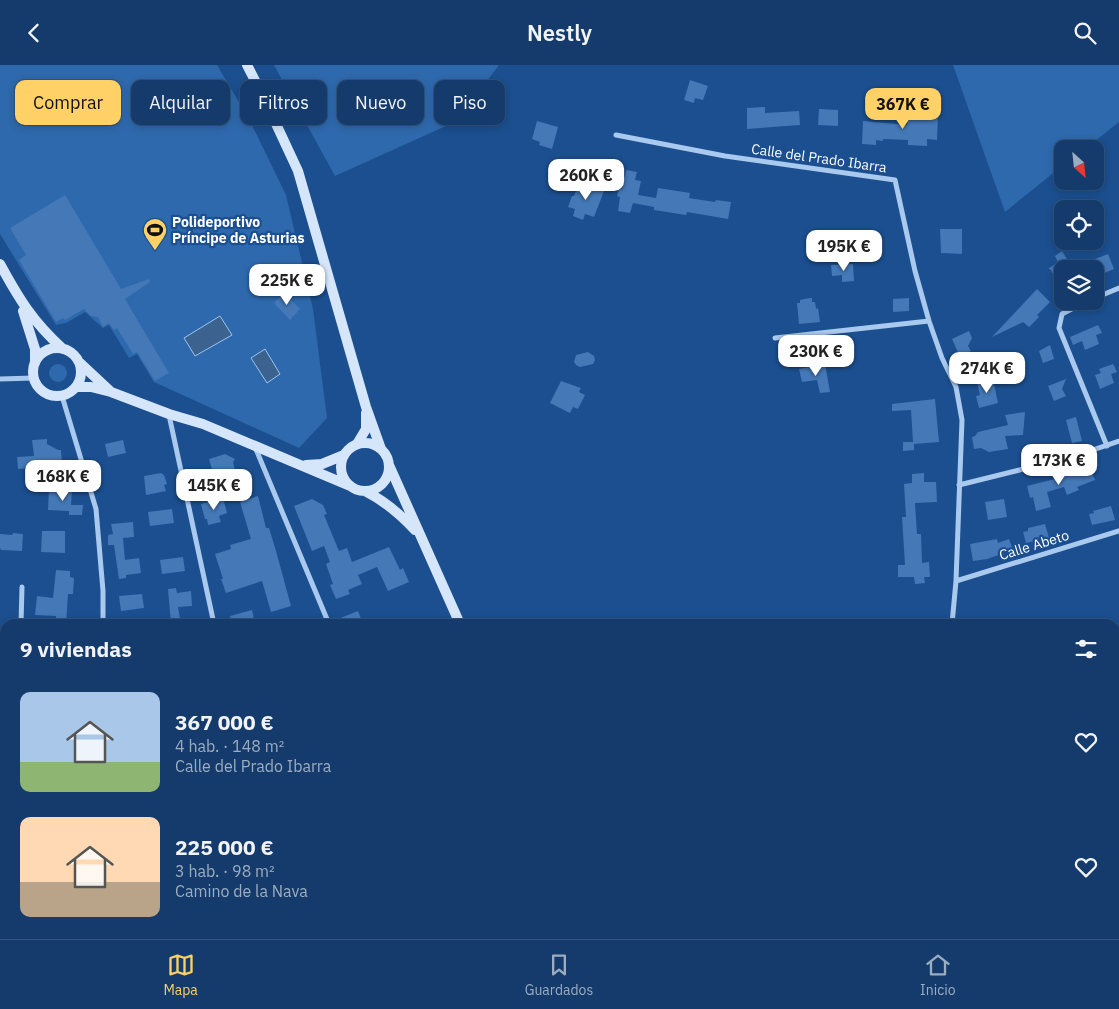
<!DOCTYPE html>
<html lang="es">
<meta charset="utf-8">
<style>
:root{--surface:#143b6b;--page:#1d4271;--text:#f1f3f6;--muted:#9dadc1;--line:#33557e;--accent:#ffd166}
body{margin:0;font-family:"IBM Plex Sans",sans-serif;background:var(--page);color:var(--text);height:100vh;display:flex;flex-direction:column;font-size:19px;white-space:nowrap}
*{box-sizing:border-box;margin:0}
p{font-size:16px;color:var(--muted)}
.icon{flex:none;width:28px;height:28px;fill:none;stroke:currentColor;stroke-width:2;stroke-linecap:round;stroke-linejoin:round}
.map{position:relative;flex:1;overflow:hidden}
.drawer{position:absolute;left:0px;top:554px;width:1120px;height:321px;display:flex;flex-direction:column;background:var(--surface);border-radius:15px 15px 0 0;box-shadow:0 2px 8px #0003,0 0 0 1px var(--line)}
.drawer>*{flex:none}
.guide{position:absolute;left:15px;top:15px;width:500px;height:45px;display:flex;gap:10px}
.needle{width:32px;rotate:153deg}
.buttons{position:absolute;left:1054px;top:75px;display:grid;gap:10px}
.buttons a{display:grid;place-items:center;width:50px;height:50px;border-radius:10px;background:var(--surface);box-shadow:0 2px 8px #0003,0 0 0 1px var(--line);font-size:25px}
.price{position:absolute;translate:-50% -42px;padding:0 11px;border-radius:10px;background:#fff;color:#222;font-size:16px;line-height:32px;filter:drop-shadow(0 1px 2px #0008)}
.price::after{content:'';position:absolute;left:50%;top:30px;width:15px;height:11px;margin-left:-8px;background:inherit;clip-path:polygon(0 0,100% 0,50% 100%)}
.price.active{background:var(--accent);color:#111}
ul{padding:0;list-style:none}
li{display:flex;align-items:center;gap:15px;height:125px;padding:0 20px}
li span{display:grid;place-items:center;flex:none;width:140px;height:100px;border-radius:10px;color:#555}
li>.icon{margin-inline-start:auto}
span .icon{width:60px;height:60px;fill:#fffc;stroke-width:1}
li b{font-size:21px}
h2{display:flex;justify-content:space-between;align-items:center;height:60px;padding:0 20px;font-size:21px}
.pill{padding:0 18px;border-radius:10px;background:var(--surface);box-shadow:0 2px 8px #0003,0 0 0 1px var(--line);font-size:18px;line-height:45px}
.pill.active{background:var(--accent);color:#111}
header{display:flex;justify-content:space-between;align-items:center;height:65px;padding:0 20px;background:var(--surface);font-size:22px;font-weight:600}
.dock{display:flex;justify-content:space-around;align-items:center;height:70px;border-top:1px solid var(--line);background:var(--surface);font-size:14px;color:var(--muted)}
.dock a{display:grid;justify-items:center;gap:2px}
.dock .active{color:var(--accent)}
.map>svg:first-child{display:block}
.green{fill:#2e69ad}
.water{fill:#3c6290;stroke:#9cc4f0}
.building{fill:#4478b7}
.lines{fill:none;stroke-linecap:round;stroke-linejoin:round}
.street{stroke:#a9c9ee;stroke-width:5}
.secondary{stroke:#d6e6fa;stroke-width:10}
.labels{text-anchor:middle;stroke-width:4.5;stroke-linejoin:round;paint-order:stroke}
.street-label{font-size:14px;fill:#fff;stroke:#1b4f8f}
.poi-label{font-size:14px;font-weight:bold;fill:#fff;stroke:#1b4f8f;text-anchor:start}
</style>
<header><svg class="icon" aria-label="back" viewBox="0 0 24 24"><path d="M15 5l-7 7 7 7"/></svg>Nestly<svg class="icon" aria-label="search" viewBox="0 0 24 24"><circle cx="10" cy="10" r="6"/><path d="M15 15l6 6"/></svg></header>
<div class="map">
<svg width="1119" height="874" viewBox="0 0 1119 874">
<rect width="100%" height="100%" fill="#1b4f8f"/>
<path class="green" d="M0,0H217L249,54L286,130L313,244L327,353L299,383L154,317L137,289L129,293L109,260L103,263L85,247L66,258L56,260L0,169Z
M274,0H499L457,56L335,111Z
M953,0H1119V57L1085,84H1062V101L1005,147Z
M49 308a9 9 0 1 1 18 0a9 9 0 1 1-18 0Z
M266,870H375L377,874H272Z"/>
<path class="water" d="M220,251L232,270L195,291L184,273Z
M265,284L280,309L267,318L251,293Z"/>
<path class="building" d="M690,15L708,21L703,35L695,33L694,38L684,35Z
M765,42V48L799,46L800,60L747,64V43Z
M819,44L838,45V61L818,60Z
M908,47L938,49L937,75L927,74V81L908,80V75L883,74V76L876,75V80L862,79L863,56L907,60Z
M537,56L558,62L552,84L539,80L540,77L532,74Z
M626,105L637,107L635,115L641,116L638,130L656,133L658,123L690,128L689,133L715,137L716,135L731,137L728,154L687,147L686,150L654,145V142L633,138L630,148L618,146L620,132L617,131L619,123L622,124Z
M581,119L591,122L592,121L604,126L594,152L585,149L583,155L573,151L575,144L568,142L572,131H574L576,126H578Z
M65,130L121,224L149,214L150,217L125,234L169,308L155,316L137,287L133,289L117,263L114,265L109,258L103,262L98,252L91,251L84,244L65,255L63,253L56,257L19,195L26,190L10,163Z
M940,164H962V189L941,188Z
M1062,186L1073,204H1062V223L1050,204H1048L1058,197L1055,191Z
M1108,189L1114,204L1095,212V194Z
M853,199L854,216L842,217V210L832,211L831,200Z
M1037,224L1050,237L1037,250L1039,252L1029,262L1023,257L992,272Z
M284,228L300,244L290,255L274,238Z
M810,233H812V237H815L816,244L818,243L820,257L799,259L797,238H800V235Z
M909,233V246L893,247V234Z
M1098,260L1102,268L1096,270L1099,279L1085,285L1082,276L1073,280L1070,272Z
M969,266L972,273L968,281L971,286L960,292L952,274Z
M1050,280L1054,294L1043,298L1039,286Z
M588,287L594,291L595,295L593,299L580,302L576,300L574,297L576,290Z
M825,299L830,327L820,328L817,315L802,317L799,304Z
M1113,299L1117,307L1111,309L1114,318L1100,324L1095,310L1101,308L1099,304Z
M1066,314L1062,324L1066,331L1054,336L1048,321Z
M993,315L998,338L979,343L976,331L980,330L977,318Z
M561,316L581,323L579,327L585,330L578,344L573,342L570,348L550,338Z
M935,334L939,377L914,379V385L903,386V377H913L911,345L892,346V339Z
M1025,347L1023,370L1005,371L1008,384L989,387L981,383L974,384L972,372L975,371L978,367L1008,360L1005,350Z
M1076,352L1082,376L1072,378L1066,355Z
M47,374V379L58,385H61L62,400L18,404L17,392L34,391L32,375Z
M123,375L126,388L108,392L105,379Z
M225,389L235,394L233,397L235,406L218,412L217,407L213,408L209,394Z
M1087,401L1088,406L1091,405L1095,415L1077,422L1079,425L1067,430L1064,422L1047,427L1051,442L1036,446L1033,432L1030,433L1027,421L1059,413L1058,410Z
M161,408L164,410L167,419L164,420L166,426L146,430L144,411Z
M924,408V417H936L937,437L915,438L917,469H921L922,498L929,497L930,512H924L925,518L915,519L914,512H898V500H905L902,452H906L904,419L912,418V409Z
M49,423L72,424L71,440H83L82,450H69V446L48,445Z
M258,431L266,463H269L276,486L291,541L271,547L262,516L226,528L221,514H223L215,489L231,484L230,480L251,474L240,437Z
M223,433L227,448L219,451L221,457L208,460L207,454H205L201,439Z
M312,434L323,440L327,449L324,450L339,486L347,483L352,497L389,482L400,505L403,503L409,517L388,526L377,502L358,510L362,519L348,525L350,529L336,534L330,520L333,519L326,499L330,497L324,481L312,486L294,441Z
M1004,434L1007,452L988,455L985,437Z
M1111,441L1115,455L1092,460L1089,449L1094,448L1093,446Z
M172,444L174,458L150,461L148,447Z
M133,457L134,472L123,473L125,495L139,493L141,508L126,510V513L119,514L114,480H108V470L113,469L111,459Z
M1045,459L1049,473L1026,478L1023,467L1028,466V463Z
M42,466H65V488L41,487Z
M13,468L23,469L22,486L1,485L0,483V469L12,470Z
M997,474L998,478L1009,474L1013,485L987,494L973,496L970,479Z
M183,492L185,506L162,509L160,495Z
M56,505L70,506V512L74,513L73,529H68L66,559H56V551L35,550L37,531L53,533Z
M176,523L177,528L191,526L192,541L178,542L181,559H171L168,524Z
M142,529L144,543L121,546L119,531Z
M252,545L255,559H232L230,551Z
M358,546L363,559H333V556Z"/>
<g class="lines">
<path class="street" d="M616,70L725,91L895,115L915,206L929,256L942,293L956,322L962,355L956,516L952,559
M1095,233L1119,223
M1087,236L1062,249L1059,263L1107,381
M775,273L929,256
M0,314L34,313
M62,331L96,444L103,526V559
M169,350L214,559
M255,382L329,559
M959,420L1072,392L1119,376
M956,516L1119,466
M21,559L22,522
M0,594L5,592
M0,810L5,812
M1115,820L1119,821
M114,870L119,874
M132,870L134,874
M436,874V870
M978,874L979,870"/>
<path class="secondary" d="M247,0L264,33L298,106L366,342L381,384
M0,199C19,234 33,257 63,284
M23,246L35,284V298
M33 307a24 24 0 1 1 48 0a24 24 0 1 1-48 0Z
M80,298L111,327
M76,322H91L111,327L169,349L203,359L350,421
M341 402a24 24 0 1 1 48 0a24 24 0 1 1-48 0Z
M357,379L366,364V348
M306,400L322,399L344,390
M389,400L460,559
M365,426C385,436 400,449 415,465
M603,870L605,874"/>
</g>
<defs>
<g id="stadium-pin" transform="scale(1.25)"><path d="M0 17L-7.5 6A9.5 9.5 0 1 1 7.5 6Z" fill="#ffd166" stroke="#1b4f8f"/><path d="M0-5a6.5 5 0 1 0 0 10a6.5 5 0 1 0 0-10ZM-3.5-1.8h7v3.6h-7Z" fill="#111"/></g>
</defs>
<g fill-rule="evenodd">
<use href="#stadium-pin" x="155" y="165"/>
</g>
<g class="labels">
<g class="street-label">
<text transform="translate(819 93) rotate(8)" y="5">Calle del Prado Ibarra</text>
<text transform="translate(1034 480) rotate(-17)" y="5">Calle Abeto</text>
</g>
<g class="poi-label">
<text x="172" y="162">Polideportivo<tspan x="172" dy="16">Príncipe de Asturias</tspan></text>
</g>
</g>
</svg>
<div class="buttons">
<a><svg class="needle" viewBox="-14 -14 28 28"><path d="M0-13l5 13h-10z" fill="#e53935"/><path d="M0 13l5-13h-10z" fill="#9dadc1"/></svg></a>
<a><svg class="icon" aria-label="locate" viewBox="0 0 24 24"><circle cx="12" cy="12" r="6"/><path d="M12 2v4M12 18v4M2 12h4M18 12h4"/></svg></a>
<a><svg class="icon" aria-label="layers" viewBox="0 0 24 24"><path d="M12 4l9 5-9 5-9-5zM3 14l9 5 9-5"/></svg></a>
</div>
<b class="price active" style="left:903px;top:65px">367K €</b>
<b class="price" style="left:586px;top:136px">260K €</b>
<b class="price" style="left:844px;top:207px">195K €</b>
<b class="price" style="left:287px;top:241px">225K €</b>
<b class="price" style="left:816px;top:312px">230K €</b>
<b class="price" style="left:987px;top:329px">274K €</b>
<b class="price" style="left:1059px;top:421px">173K €</b>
<b class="price" style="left:63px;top:437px">168K €</b>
<b class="price" style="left:214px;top:446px">145K €</b>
<div class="guide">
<a class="pill active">Comprar</a>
<a class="pill">Alquilar</a>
<a class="pill">Filtros</a>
<a class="pill">Nuevo</a>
<a class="pill">Piso</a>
</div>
<section class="drawer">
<h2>9 viviendas<svg class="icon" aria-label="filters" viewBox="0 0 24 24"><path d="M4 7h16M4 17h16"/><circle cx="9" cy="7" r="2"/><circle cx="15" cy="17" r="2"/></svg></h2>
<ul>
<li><span style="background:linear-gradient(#a9c7e8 70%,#8fb573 0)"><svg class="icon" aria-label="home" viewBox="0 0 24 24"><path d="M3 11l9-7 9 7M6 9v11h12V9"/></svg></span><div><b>367 000 €</b><p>4 hab. · 148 m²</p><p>Calle del Prado Ibarra</p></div><svg class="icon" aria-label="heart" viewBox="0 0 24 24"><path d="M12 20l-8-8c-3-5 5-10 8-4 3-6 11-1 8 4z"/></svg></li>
<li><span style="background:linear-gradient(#ffd9b3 65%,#b9a48a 0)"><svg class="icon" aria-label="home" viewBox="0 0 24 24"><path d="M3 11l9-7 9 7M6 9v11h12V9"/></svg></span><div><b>225 000 €</b><p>3 hab. · 98 m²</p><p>Camino de la Nava</p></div><svg class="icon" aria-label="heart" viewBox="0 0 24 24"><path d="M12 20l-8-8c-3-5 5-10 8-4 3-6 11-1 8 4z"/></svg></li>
</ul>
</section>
</div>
<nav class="dock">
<a class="active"><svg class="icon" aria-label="map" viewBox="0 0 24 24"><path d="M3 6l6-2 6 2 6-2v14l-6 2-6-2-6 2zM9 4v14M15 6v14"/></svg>Mapa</a>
<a><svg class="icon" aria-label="saved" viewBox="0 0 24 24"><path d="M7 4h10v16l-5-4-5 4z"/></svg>Guardados</a>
<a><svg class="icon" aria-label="home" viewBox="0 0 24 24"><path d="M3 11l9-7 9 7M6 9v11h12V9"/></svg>Inicio</a>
</nav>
